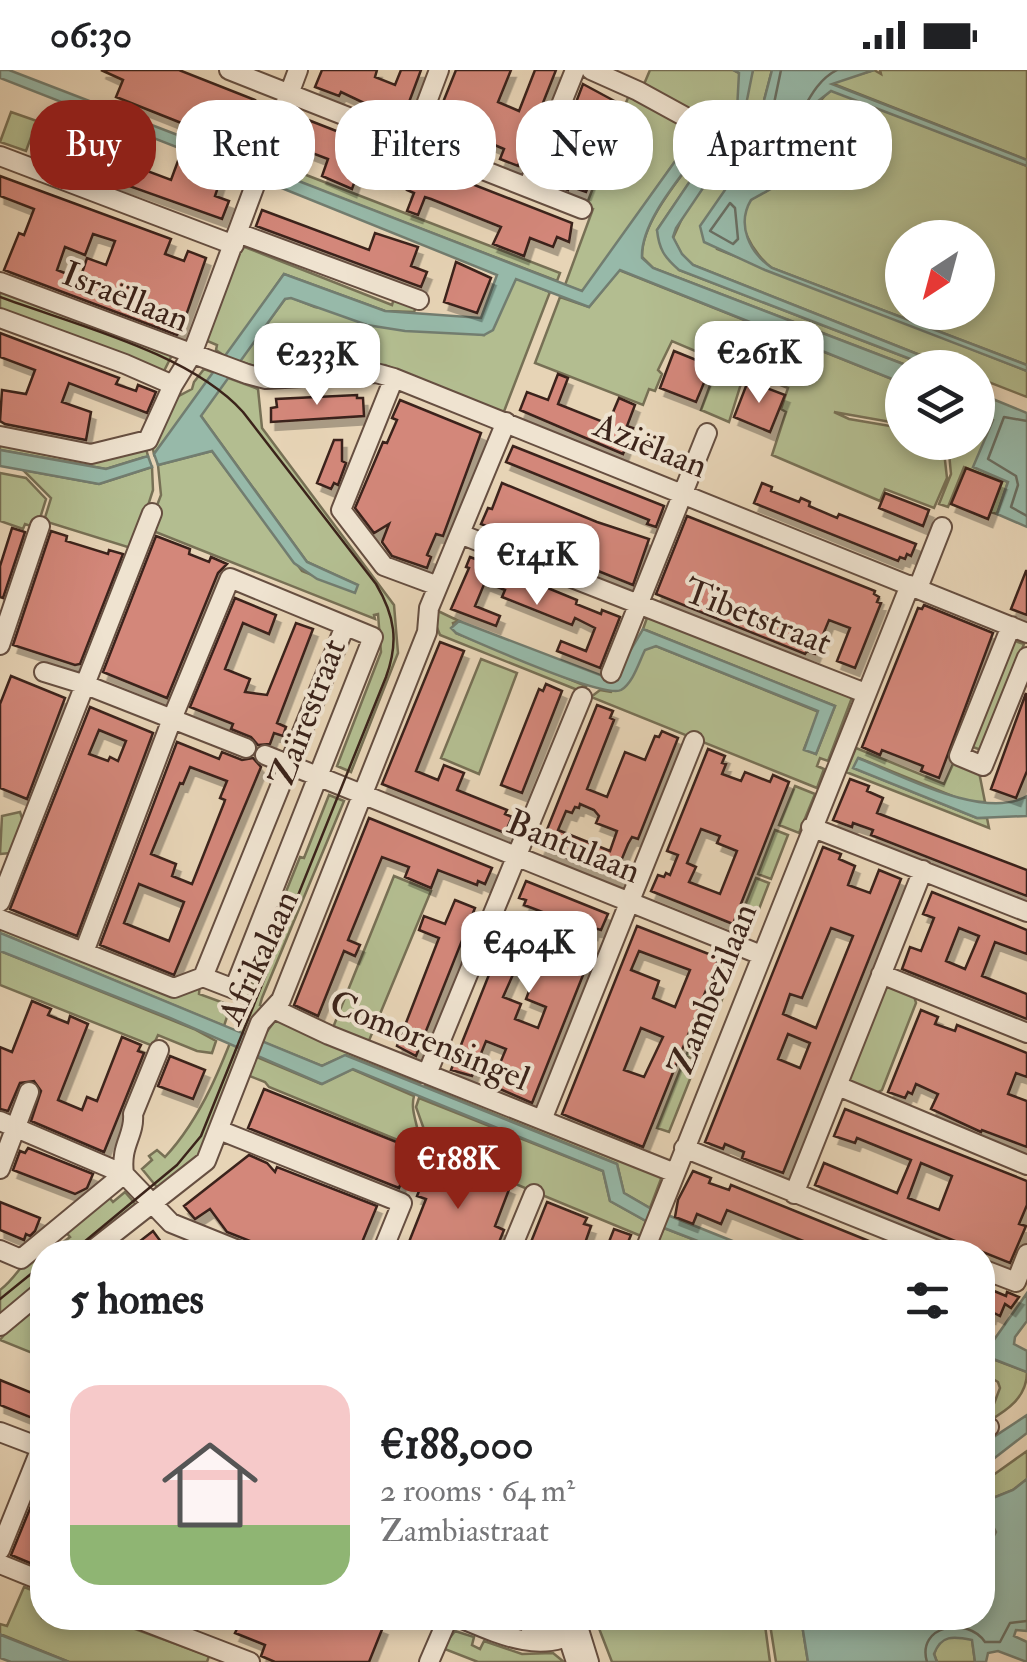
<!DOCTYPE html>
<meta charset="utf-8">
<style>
:root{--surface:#fff;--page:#f6f6f6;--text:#202124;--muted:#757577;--accent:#8f2418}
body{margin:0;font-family:"IM FELL Double Pica",serif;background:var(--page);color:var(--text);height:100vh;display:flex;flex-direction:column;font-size:38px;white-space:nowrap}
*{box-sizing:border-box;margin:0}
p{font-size:32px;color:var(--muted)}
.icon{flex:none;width:55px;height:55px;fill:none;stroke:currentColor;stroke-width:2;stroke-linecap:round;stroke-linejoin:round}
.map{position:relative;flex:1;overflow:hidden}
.drawer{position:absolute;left:30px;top:1170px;width:965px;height:390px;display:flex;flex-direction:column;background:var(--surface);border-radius:40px;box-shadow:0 5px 15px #0003}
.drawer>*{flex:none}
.top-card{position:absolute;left:30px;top:30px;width:968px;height:90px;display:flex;gap:20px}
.needle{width:65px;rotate:216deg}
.controls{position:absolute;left:885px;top:150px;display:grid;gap:20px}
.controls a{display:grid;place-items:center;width:110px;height:110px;border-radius:50%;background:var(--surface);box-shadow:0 5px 15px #0003;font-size:50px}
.price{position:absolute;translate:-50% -85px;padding:0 22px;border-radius:20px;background:#fff;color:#222;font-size:32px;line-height:65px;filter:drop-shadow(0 2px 5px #0008)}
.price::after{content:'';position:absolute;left:50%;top:60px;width:30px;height:22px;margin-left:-15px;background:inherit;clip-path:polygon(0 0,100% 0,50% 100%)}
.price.on{background:var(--accent);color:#fff}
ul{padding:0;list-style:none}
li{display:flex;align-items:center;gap:30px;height:250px;padding:0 40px}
li span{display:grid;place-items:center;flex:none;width:280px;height:200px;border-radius:30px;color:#555}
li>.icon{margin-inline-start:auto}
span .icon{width:120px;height:120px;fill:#fffc;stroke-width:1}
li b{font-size:42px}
h2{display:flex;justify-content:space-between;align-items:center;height:120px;padding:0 40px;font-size:42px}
.tag{padding:0 35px;border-radius:40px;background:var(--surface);box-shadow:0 5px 15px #0003;font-size:35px;line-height:90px}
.tag.on{background:var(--accent);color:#fff}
.status{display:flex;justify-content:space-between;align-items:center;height:70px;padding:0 50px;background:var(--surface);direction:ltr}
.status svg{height:28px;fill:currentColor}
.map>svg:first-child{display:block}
.green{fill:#b3bd90;stroke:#777055;stroke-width:2.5;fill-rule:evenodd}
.water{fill:#97b9a9;stroke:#727d70;stroke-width:2.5}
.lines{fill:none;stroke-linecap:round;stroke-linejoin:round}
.shore{stroke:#696e62;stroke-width:2.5}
.building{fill:#d3877a;stroke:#3b231a;stroke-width:2.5;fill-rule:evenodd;filter:url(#shadow)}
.minor-casing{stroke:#664f41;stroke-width:22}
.minor{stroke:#efe3d0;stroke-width:18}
.tram{stroke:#3b231a;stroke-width:2.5}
.labels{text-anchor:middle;stroke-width:8;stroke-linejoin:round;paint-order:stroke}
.street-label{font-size:35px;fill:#3b231a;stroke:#efe3d0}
</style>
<div class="status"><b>06:30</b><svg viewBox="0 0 49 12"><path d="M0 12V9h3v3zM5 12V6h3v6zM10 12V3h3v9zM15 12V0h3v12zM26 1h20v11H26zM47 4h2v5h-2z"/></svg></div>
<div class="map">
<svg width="1027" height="1592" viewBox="0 0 1027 1592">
<defs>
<filter id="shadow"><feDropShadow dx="4.5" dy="8" stdDeviation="0" flood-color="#0004"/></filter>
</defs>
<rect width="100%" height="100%" fill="#e7d4b6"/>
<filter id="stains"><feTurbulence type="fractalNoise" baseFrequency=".002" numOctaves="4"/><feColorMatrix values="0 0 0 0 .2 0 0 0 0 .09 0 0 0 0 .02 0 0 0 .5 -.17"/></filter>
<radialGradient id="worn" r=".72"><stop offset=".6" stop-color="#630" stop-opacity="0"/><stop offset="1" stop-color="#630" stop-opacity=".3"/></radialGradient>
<path class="green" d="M650,0H733L750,9L753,0H772L761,42L765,70L761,81L727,117L717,179L1027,301V327L978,308V298L950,297L693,195L682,185L673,168L716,74L657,160L679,200L931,297H911L653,198L642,187C641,151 683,105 704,75L691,69L583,222L565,215L593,139L586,136L629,25L742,81L746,74L642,19Z
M874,0L881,4L880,0H1027V90L831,13Z
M831,20L1027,96V295L772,198C756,187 728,147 752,129C765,120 765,126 777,110L771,94C780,83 792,74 801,62C813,46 813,35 831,20ZM902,168H978V242H902Z
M11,42L37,51L26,81L0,72Z
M275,93L560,203L557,211L284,106L279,117L268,113V105Z
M242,176L392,235L395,225L418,233L414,242L385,241L284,204L226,287L216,280L217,275L205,270Z
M619,200L902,313V354L834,342L849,349L902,358V372L943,373L947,408L934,438L885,419L880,431L772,385L786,342L781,339L788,318L745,301L729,352L701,340L719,291L672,271L658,300L662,304L655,321L649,319L643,335L535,293L560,227L589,237Z
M516,208L550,222L503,344L385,295L262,299L239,291L285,229L290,227L315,237L484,265Z
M0,222L170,283L171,287L162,305L0,241Z
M204,299L258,319L262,358L394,535L398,583L351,702L337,696L381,582L378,544L374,545L375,549L148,459L161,425L158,395L212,381L302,501L354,522L357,515L307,492L201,346L200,324L154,384L152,375L177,327L192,319L194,312Z
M978,343L994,349L974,397L1008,412L997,444L990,442L1002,412L964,397L948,437L939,434L951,404L948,373L978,372Z
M0,373L146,379L148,386L106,399L0,380Z
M152,397L153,420L134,479L44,451L51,428L23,400L99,414Z
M0,403L26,408L46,429L37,458L25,454L23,459L0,451Z
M438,541L459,551L453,553L456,563L586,616L580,621L440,565L434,550Z
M648,545L853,625L828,691L820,688L817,696L824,699L817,718L591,627L600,620L611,622L645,579L656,576L819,642L804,679L816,684L835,636L643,559Z
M1012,570L1024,574L981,680L970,676Z
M481,589L517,603L479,704L441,688Z
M856,678L944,714L954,692L979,702L985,732H967L859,688L854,698L977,748H987L989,758L846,702Z
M795,716L815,724L799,763L779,755Z
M329,725L344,731L262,928L260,935L265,937L200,1085L160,1121L142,1099L152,1090L149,1086L157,1080L165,1087C209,1040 230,972 253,913L250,911L300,787L304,788Z
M20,742L23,751L10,783L0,784L2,746Z
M775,760L788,765L771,809L758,804Z
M394,806L431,821L368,973L335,960L334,955Z
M756,808L769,813L749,865L735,860Z
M0,857L156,914L200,913L199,924L232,936L224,942L227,947L224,956L0,863Z
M0,881L194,959L216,971L212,983L197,981L158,965L153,976L0,915Z
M725,887L737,892L719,937L707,933Z
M883,913L914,926L916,933L882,1020L874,1024L843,1012Z
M705,937L717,942L698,991L686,986Z
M277,948L423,1010L420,1014L346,985L322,996L260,971Z
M254,986L321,1014L352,999L414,1026C409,1044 423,1061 417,1078L269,1017L265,1012L247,1005Z
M684,990L696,994L669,1062L657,1058Z
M427,1008L664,1101L650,1138L624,1123L617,1094L425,1016Z
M419,1028L603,1101L610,1131L646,1151L641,1166L431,1079L416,1037Z
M125,1122L138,1137L81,1182H50L70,1167L64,1160L108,1126L113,1132Z
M664,1158L726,1182H681L657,1173Z
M36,1181L42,1188V1213L0,1246V1220C15,1209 22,1193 36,1181Z
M42,1233V1287L0,1270L12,1255Z
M982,1285L1027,1302C1027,1327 1008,1340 987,1352L1000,1318L998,1312L983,1303Z
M1027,1381V1409L1013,1420L983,1432L982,1413Z
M24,1517L42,1524V1548H105L209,1586L207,1592H69L0,1564V1554L7,1556Z
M595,1548H764L770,1592H612Z
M769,1548H801L808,1592H776Z
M455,1561L474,1567L472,1575L480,1579L484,1571L522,1584L553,1583L564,1592H478L442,1578Z
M955,1566L972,1569L975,1592H937L934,1584C938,1572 942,1568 955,1566Z"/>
<path class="water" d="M0,0H9L240,89L235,100L0,8Z
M733,0H753L742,55L733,66L728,64L737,40L739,3Z
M772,0H874L832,14L1027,90V96L831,21L818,31L792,76L774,89L771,95L776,116L751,130C736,155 750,183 772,198L1027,295V301L765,200L704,172L700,156L727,117L761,81L765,70L761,42Z
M698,68L704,75C683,105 640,151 642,188L653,198L911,297L902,298V313L620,200L589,237L516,209L493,260L484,265L405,261L367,255L291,228L285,229L201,346L307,492L358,515L355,523L317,509L294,493L212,381L158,395L154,384L284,204L385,241L481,248L497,205L279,117L283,105L582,221L691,69Z
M715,74L726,80L722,90L676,158L673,167L682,184L693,195L950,297H931L679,200C664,187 659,179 657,160Z
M978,323L1027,343V457L997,444L1008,412L973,397L993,350L978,343Z
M0,380L106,399L148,386L152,397L99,414L0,396Z
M459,551L613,610L643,559L835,636L816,684L804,680L818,641L656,576L645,580C639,592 633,613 621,620C604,629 479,573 456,563L451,558Z
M858,688C901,705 984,751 1027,726V746L977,748L853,698Z
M0,863L322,996L345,985L617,1094L624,1123L650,1138L760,1182H726L646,1151L610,1131L603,1101L353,999L322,1014L170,948L0,881Z
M1027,1223V1251L1015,1267L1014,1274L1027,1281V1302L983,1285L982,1271L991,1274Z
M1027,1345V1363L983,1397V1374Z
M1027,1409V1561L1016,1560L1014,1566L1027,1572V1592L998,1581L988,1583L986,1592H975L972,1570C953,1566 941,1565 934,1584L937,1592H808L801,1548H982L983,1475L990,1473L996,1462L989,1449H983V1432L1013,1420Z
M0,1564L3,1566L69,1592H11L0,1588Z"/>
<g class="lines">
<path class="shore" d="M781,0L772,43L775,68L779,72C803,53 807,15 837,0
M730,133L735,138L738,169L733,174L710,161Z
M1027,351L1004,347L988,389L1016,406L1018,415L1011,437L1027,446
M927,1592C916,1555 968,1546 985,1572H1000L1010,1553L1027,1551"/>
</g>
<path class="building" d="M101,0H179L255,30L254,33L264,37L253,64L211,44L204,62L116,27L123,10Z
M322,0H377L375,7L395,15L401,0H421L402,51L341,22L339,26L315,17Z
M456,0H511L498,32L519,41L535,0H556L518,96L500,89L504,79L483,70L481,77L451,65L450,69L431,62Z
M583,14L620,34L586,122L569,116L568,120L546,111Z
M62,46L81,54L74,74L93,81L101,62L125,71L118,90L171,110L178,91L221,108L215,126L229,131L222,149L53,89L47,84Z
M298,46L572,153L569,172L557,167L553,177L530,168L524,186L493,174L501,157L431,129L425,127L418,145L407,141L414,123L407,120L410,111L384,100L381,110L358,102L352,119L322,106L328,89L296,77L299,67L288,63Z
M0,106L171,169L165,184L184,191L188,181L206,188L181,260L177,265L4,200L19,163L24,165L34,139L0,126ZM93,164L115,171L106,195L87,188L80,209L57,200L65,177L85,185Z
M262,140L369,180L375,163L418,177L411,196L427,202L421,217L256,156Z
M456,192L491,208L477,243L444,232Z
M0,263L119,308L116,314L136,321L138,315L156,322L147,343L69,313L62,332L91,342L86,370L5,354L0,351L2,320L26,324L35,300L0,287Z
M674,281L711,296L696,332L660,318Z
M558,304L568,308L558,334L608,354L619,328L635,335L627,356L633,358L623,384L520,340L527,322L548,330Z
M748,311L785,325L770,362L734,347Z
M357,325V328H363L364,346L271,352V338L277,337L276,329Z
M400,330L481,363L443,466L436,464L427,485L431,487L427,498L392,486L382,472L389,454L374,463L355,438L383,372L387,373L397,350L392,348Z
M334,370H342V391L346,393L338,415L334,413L331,419L317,413Z
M513,376L664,436L656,457L647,454L649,450L506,392Z
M966,398L1002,412L988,449L951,434Z
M502,413L597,452L649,469L633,515L481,454L488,438L492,439Z
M762,413L772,417L771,421L799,432L801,428L810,432L809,436L837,448L839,444L916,474L911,486L907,484L905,489L900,487L898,491L754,433Z
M885,423L929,440L923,456L879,438Z
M687,446L875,521L874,524L879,527L877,532L881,533L855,598L837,591L850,558L829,550L815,584L807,581L805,584L656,524Z
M12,458L25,462L3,528L0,527V496Z
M51,461L67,466L66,471L108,484L109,480L123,484L80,594L75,595L13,575Z
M156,466L190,479L189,484L209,492L211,487L227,494L218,503L167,628L103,602Z
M470,487L491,495L489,500L514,510L516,505L577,530L576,534L601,544L602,540L620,547L600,598L557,581L561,571L586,581L595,558L575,548L572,555L502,527L505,520L485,512L475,536L500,546L496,556L451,539L469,498L466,497Z
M1026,501H1027V545L1011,539Z
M235,528L276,545L269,564L243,553L225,599L250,609L245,622L267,625L296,553L313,559L277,653L286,657L283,666L274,663L270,674L258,675L251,667L231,659L233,654L190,637Z
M924,535L993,563L939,708L921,701L923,696L882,680L880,685L862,677L918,538L922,539Z
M440,572L464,581L416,701L438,710L444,695L464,703L457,720L507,740L505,744L512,747L505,763L382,714Z
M11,606L65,628L27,729L0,718V634Z
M546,614L562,621L522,723L501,715L539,619L543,621Z
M1026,623L1027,701L1016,728L991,719Z
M597,635L613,641L610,648L614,650L587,719L607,727L625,682L645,690L655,666L659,667L662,661L678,668L638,769L632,767L628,774L621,791L628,793L621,810L540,777ZM580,734L594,740L599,746L596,753L617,761L610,781L558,760L566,741L572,743L575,737L579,738Z
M90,637L153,663L77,866L10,839ZM99,660L126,671L118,691L110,687L108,691L89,684Z
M177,672L219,689L222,682L242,690L253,688L261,697L174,905L100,875ZM190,697L227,711L220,728L225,730L224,733L192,814L172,806L176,794L151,784L180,713L183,714ZM139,814L184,832L169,871L124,853Z
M708,679L725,686L722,693L726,694L722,704L741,711L745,702L770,712L773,705L789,712L733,854L651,821L658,805L664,807L666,803L670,805L678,785L667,781ZM701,759L720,766L717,773L737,781L720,824L689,812L696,797L687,793Z
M850,709L869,716L867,721L883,728L877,743L1027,800V826L871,765L873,760L853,753L852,757L833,750Z
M369,748L492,798L485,814L478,811L477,815L438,800L431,818L405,807L409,797L382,787L348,870L360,875L355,886L344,881L318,946L294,935Z
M823,777L841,784L839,789L855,796L848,815L870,823L879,800L901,809L783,1103L742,1088L744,1082L725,1074L723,1079L705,1072ZM831,858L853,866L816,958L783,944L790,924L802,928ZM788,964L810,973L800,998L778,989Z
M526,811L608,844L601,860L594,858L593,862L589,860L581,880L591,885L532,1033L491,1015L506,979L486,971L472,1006L451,1000L510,852L530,860L522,880L541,888L550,867L567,874L574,854L524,835L526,830L519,828ZM515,900L534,908L526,929L546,937L538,958L515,949L521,934L503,927Z
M932,822L1027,860V884L995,872L982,906L1027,924V949L902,899L910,877L921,881L934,848L923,844ZM959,858L979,866L965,899L946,891Z
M455,830L475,838L416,986L397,976L439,868L419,860L424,846L445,854Z
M637,856L719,888L643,1077L562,1044ZM639,881L690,900L675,937L653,928L659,911L631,900ZM641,958L663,967L644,1007L624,1000Z
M32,931L51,939L48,945L68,953L70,946L88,954L58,1030L82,1040L87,1027L97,1031L122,967L141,975L138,981L144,983L104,1082L31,1051L41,1021L34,1011L20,1013L8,1041L0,1039V977L12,982Z
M921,940L938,947L935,954L955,961L957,955L1027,983V1007L1016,1003L1008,1024L1027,1031V1077L982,1060L981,1062L931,1039L938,1024L916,1014L912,1024L908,1022L905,1028L888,1022Z
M170,986L205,1000L193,1029L158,1016Z
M264,1019L414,1079L399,1118L248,1058Z
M845,1039L1027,1111V1135L1019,1154L1026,1156L1010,1193L815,1115L824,1093L897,1123L911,1090L857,1068L855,1073L834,1066ZM921,1093L952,1106L939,1140L908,1128Z
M28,1078L93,1104L87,1118L75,1124L13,1100L20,1081L25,1083Z
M249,1085L267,1093L275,1102L277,1097L377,1136L358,1182H326L316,1178L314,1182H278L227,1162L210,1139L195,1149L184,1136Z
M433,1087L510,1117L495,1156L504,1160L495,1182H405L426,1129L417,1126Z
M693,1101L711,1108L709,1113L729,1120L731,1115L896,1182H843L829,1177L828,1181L727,1140L721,1154L697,1144L693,1154L675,1147L678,1130Z
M0,1132L40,1148L35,1161L30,1166L26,1164L24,1170L0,1160Z
M547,1132L587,1148L584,1154L591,1156L585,1173L605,1182L614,1159L631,1165L624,1182H527Z
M153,1161L164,1176L155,1182H126Z
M982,1216L1006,1226L1007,1222L1019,1227L1011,1238L1005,1234L1000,1246L992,1242L991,1246L982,1243Z
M0,1310L42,1327V1352L0,1335Z
M38,1419L42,1421V1498L11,1485Z
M242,1548H359L383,1557L369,1592H275L261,1586L265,1575L235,1563Z"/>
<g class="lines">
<g class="minor-casing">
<path id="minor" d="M229,0L582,139
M591,0L638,21L722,67
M412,72L439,0
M0,86L234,175
M528,117L575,0
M238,163L419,230
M0,212L247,304L266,309L376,303L394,308L1027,563
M0,248L125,294L173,315
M394,308L341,440L384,496L438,516
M0,366L91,384L148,370L173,315L192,284L298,0
M460,464L865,623
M918,518L942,457
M1011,556L959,686L983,696L1027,587
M0,575L40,456
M44,602L86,615L246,678
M611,603L707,363
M265,685L761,885
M811,757L1027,842
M0,832L152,443
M0,849L174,918L203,907
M84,882L172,649L230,508L373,567L234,919L203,907
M881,904L1027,963
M203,907L345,556
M274,939L329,965L675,1103
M427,1004L582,627
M838,1016L1027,1095
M542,1050L694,671
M0,1051L124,1104L171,1153L243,1182
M219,1060L402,1133L382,1182
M684,1078L942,1182
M0,1099L29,1022
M794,1124L923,800
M0,1180L21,1189L124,1104C120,1074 135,1066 133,1044L159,980
M90,1182L206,1091L260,953L281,930L427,562L429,538L506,352
M510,1182L534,1124
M644,1182L910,515
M982,1199L1016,1212L1027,1184
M0,1256L42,1221
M982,1359L989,1357
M0,1362L42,1378
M0,1480L41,1378
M0,1494L42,1511
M136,1548L250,1592
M460,1548C496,1563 543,1586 578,1560
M576,1550L589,1592
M565,1558L576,1592
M529,1566L564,1555L578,1560
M429,1592L448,1548"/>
</g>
<use href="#minor" class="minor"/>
<path class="tram" d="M0,227C75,255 190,283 243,342L376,514C395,546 399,572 386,607L201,1066L177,1095L72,1182
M0,1229L42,1195"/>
</g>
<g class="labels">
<g class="street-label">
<text transform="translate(126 226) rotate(22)" y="12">Israëllaan</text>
<text transform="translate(651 375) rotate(22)" y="12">Aziëlaan</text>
<text transform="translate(758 546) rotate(21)" y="12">Tibetstraat</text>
<text transform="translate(307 642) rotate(-69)" y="12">Zaïrestraat</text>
<text transform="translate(574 776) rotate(22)" y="12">Bantulaan</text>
<text transform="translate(258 887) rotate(-65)" y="12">Afrikalaan</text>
<text transform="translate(712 919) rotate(-68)" y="12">Zambezilaan</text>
<text transform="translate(430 970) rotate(22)" y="12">Comorensingel</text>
</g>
</g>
<rect width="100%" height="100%" filter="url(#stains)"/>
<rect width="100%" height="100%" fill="url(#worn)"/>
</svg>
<div class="controls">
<a><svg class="needle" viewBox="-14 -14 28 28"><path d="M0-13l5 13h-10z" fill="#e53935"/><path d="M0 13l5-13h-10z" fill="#757577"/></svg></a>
<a><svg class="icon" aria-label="layers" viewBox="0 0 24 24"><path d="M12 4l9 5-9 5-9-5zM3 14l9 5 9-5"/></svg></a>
</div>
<b class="price" style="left:759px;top:336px">€261K</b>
<b class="price" style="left:317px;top:338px">€233K</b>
<b class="price" style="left:537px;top:538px">€141K</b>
<b class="price" style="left:529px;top:926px">€404K</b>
<b class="price on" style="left:458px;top:1142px">€188K</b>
<div class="top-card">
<a class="tag on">Buy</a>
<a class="tag">Rent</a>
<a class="tag">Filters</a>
<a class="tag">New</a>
<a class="tag">Apartment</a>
</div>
<section class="drawer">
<h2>5 homes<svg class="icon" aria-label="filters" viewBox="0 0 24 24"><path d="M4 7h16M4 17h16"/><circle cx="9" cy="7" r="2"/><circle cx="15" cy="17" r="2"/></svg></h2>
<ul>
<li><span style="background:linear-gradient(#f6c9c9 70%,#8fb573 0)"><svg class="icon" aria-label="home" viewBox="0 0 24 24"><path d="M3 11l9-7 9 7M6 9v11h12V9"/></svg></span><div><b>€188,000</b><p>2 rooms · 64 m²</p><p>Zambiastraat</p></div></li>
</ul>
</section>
</div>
